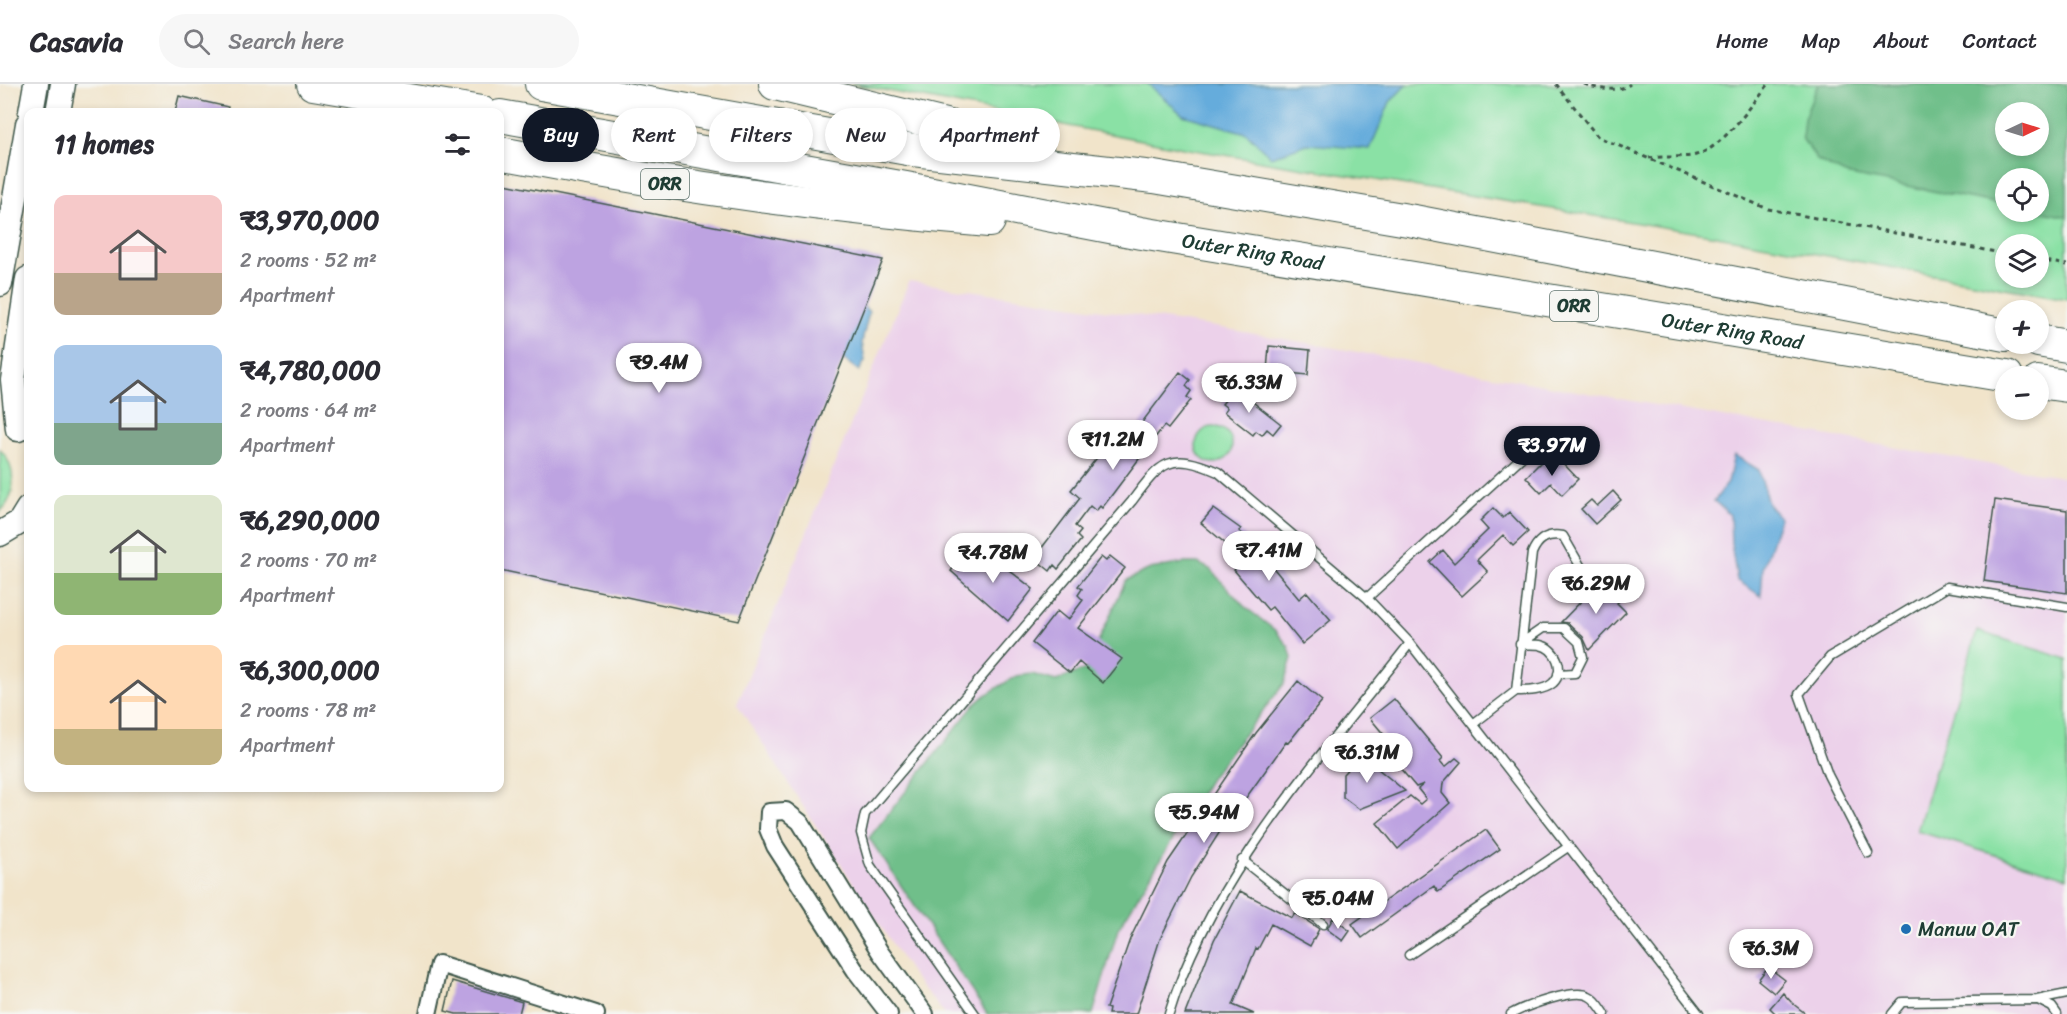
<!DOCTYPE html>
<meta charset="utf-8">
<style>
:root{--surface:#fff;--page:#f7f7f7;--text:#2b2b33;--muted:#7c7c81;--line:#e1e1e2;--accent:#111827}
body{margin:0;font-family:Sriracha,sans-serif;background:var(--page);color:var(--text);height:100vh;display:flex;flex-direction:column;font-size:22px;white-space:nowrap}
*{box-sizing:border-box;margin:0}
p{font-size:20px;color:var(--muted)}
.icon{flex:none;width:33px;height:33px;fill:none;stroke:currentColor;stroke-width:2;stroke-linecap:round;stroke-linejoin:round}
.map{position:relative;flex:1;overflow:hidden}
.details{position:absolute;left:24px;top:24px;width:480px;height:684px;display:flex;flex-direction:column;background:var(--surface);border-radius:12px;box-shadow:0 3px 9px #0003}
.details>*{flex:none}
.hud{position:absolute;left:522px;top:24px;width:570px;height:54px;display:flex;gap:12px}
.needle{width:39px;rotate:86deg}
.controls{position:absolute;left:1995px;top:18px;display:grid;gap:12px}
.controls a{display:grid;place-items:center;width:54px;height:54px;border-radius:50%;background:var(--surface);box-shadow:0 3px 9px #0003;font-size:30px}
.price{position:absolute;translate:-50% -51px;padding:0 14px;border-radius:21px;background:#fff;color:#222;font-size:20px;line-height:39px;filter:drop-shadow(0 2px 3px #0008)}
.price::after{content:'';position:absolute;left:50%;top:36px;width:18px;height:14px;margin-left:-9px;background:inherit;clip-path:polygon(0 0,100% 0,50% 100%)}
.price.current{background:var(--accent);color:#fff}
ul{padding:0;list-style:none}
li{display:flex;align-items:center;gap:18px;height:150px;padding:0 30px}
li span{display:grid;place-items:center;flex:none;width:168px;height:120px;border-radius:12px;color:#555}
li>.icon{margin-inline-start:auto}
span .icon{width:72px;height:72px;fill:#fffc;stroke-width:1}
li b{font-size:26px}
h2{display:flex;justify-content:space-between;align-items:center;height:72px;padding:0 30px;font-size:26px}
.pill{padding:0 21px;border-radius:27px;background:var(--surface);box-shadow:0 3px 9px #0003;font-size:21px;line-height:54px}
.pill.current{background:var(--accent);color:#fff}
header{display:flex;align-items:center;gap:36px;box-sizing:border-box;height:84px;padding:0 30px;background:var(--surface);border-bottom:2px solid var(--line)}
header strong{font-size:28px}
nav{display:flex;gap:33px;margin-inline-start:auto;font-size:21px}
.search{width:420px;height:54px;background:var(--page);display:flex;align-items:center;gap:15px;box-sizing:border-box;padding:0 21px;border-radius:33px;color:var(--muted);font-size:22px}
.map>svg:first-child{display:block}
.built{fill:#ecd1ea}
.green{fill:#8ae1a5;stroke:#548f6c;stroke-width:1.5;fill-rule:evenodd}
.forest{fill:#6fbf8a;stroke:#477e5f;stroke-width:1.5;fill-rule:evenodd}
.water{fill:#65acdc;stroke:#427488;stroke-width:1.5}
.building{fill:#bda3e1}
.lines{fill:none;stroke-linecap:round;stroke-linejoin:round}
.service-casing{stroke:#3e564a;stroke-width:11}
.minor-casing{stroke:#3e564a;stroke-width:20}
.secondary-casing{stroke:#3e564a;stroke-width:27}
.motorway-casing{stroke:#3e564a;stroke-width:34}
.path{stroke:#3e564a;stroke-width:3;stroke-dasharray:4.5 4.5;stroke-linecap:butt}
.service{stroke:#fff;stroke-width:8}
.minor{stroke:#fff;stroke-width:16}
.secondary{stroke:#fff;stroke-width:24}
.motorway{stroke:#fff;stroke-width:32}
.poi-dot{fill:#1f6fb2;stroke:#f6f6f2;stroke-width:2}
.labels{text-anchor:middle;stroke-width:4.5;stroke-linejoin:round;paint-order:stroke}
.shield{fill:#f6f6f2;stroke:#60746d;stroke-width:1.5}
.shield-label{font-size:18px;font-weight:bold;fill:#1f3d34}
.street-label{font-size:20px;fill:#1f3d34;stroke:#f6f6f2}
.poi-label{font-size:20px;fill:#1f3d34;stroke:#f6f6f2;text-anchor:start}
</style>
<header>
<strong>Casavia</strong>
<div class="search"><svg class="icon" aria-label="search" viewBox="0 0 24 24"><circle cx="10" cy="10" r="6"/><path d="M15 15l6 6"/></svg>Search here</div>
<nav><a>Home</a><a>Map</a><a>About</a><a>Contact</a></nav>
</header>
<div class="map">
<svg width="2067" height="930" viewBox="0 0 2067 930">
<rect width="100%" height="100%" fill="#f6f6f2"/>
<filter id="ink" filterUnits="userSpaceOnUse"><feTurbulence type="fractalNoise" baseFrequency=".0167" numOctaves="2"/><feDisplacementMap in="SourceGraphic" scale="12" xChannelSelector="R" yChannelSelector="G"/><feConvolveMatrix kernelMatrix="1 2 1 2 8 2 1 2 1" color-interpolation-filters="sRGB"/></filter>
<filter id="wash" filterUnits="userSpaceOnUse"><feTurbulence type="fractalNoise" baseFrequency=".008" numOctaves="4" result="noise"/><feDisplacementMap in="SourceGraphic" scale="24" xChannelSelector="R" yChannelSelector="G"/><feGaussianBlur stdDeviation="1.35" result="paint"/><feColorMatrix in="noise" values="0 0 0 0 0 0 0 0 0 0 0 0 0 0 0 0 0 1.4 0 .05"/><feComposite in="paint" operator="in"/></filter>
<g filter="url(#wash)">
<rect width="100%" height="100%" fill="#f1e4ca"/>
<path class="built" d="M909,197L1216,243L2067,394V930H945L913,892L737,620Z"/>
<path class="green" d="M852,0H2067V215L1717,152L1188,65ZM2006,28H2038V62H2006ZM2006,94H2038V128H2006ZM2006,160H2038V194H2006Z
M1196 361a18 18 0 1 1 36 0a18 18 0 1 1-36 0Z
M0,365C16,382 18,411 0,428Z
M1977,547L2067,575V793L1917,747Z"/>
<path class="forest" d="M1818,0H2067V133L2039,127L2038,94H2006L2005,121L1845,90L1817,76L1802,54L1804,35ZM2006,28H2038V62H2006Z
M1184,479H1198L1210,485L1244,522L1276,547L1289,563L1292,574L1284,600L1211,693L1118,845L1093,930H987L869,754L974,621L987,610L1016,592L1032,590L1056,597L1086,585L1126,496L1150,485Z"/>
<path class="water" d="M1148,0H1407L1390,18L1370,65L1307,60L1271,73L1246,49L1183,31Z
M856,214L869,228L862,258L865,277L859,287L835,269Z
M1734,371L1759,386L1768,420L1780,434L1763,484L1761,512L1737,496L1731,460L1730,431L1714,417L1728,399Z"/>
<g id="blocks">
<path class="building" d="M179,12L228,23L227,28H175Z
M500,99L883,176L739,537L500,486Z
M1269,262L1310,266L1308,291L1267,287Z
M1180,288L1190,296L1186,302L1191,307L1187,313L1191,316L1168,345L1164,342L1160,347L1102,424L1100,422L1096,427L1090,422L1075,442L1081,447L1077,452L1081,456L1058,485L1054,481L1050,487L1034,474L1080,414L1071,406L1121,344L1131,353Z
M1235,304L1281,340L1273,350L1267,345L1262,351L1256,347L1253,351L1224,328L1227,324L1222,320Z
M1544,375L1552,383L1560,376L1578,395L1562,411L1551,399L1541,409L1526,393Z
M1613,407L1621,416L1595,440L1581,425L1591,416L1597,422Z
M1995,416L2067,426V509L1984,497Z
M1493,424L1503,434L1509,428L1528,448L1513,462L1503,451L1477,476L1488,488L1462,512L1430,478L1443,466L1454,479L1488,446L1480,437Z
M1213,425L1241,445L1239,447L1251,457L1299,515L1307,508L1331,536L1302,560L1272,523L1268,526L1234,486L1245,476L1201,439Z
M966,465L990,482L995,475L1033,505L1008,537L951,487Z
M1110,472L1125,484L1078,544L1122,575L1103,599L1079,578L1070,589L1032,559L1057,527L1068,536L1083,516L1078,511L1082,505L1078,502L1101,473L1106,477Z
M1598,500L1608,510L1613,505L1622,514L1617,519L1626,528L1589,566L1583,553L1568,539L1561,538Z
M1298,597L1322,617L1288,659L1286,658L1243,718L1240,716L1191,793L1160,855L1136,930H1108L1109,925L1106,924L1130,855L1168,778L1256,649Z
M1394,615L1443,674L1440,677L1445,683L1456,674L1461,678L1443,699L1442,709L1450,719L1398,765L1377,739L1410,712L1420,720L1426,715L1418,705L1424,700L1416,703L1378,658L1385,652L1370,634Z
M1361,671L1405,707L1359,725L1343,713V690Z
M1486,746L1500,765L1438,808L1434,802L1362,854L1352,840Z
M1240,807L1292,834L1295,829L1319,845L1310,862L1271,840L1258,865L1256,864L1233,921L1254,930H1185L1214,856Z
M1333,834L1350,847L1343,857L1327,845Z
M1768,883L1785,896L1774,909L1758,896Z
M452,897L522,918L519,930H456L445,927Z
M1783,909L1792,919L1806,930H1776L1770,924Z"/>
</g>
</g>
<g filter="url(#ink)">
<use href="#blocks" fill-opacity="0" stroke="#3e564a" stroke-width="1.5"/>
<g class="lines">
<g class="service-casing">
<path id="service" d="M1367,514L1534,362
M1520,560L1543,544H1564L1579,558L1583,573L1575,589L1558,590
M1516,607C1527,607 1544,607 1553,599C1566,586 1556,564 1540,561C1534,560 1527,561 1521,560
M1473,640L1516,607L1532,469C1538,455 1547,449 1563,452L1586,492
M1868,769L1828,691L1799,610L1830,573L1947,503L2067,523
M1242,776L1323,840
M1409,871L1568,763
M2038,916L2052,923L2057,930
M975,930L870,781L861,749L865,730L1132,417C1161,378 1170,367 1218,388L1367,514L1410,559L1699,930
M1169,930C1211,791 1322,672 1410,559
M1511,930C1526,922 1574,904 1589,912C1596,915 1601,924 1605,930
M1892,930L1902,918L2037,916L2067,910"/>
</g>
<g class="minor-casing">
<path id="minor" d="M428,930L439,880L596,930
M889,930L855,886L775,762L768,745L769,728L786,727L800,738L880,868L925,930"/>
</g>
<g class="secondary-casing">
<path id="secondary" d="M31,28L36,0
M58,28L63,0
M0,200L28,40
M18,345L13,296L28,195
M0,450L20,438L28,425"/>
</g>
<g class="motorway-casing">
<g id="motorway">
<path d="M313,0L481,28"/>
<path d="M541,0L913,66L1154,93L1414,137L2006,251"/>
<path d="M775,0L1037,63"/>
<path id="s1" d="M500,32L906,104L1141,149L2007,292"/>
<path d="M500,69C662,100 824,124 989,137"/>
<path d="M2038,257L2067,262"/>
<path d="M2038,298L2067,302"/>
</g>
</g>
<path class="path" d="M1556,0L1598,53L1768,125L2006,170
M1584,0C1595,5 1620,9 1630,0
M1649,74C1663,72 1686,74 1696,71C1723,64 1750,22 1769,0
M2038,176L2067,181"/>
<use href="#service" class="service"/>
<use href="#minor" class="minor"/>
<use href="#secondary" class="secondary"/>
<use href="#motorway" class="motorway"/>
</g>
</g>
<circle class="poi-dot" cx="1906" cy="845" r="6"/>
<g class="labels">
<g class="shield">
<rect x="641" y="85" width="48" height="30" rx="4.5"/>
<rect x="1550" y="207" width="48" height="30" rx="4.5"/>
</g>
<g class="shield-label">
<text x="665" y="106">ORR</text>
<text x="1574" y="228">ORR</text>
</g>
<g class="street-label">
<text dy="7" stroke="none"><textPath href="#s1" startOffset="765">Outer Ring Road</textPath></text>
<text dy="7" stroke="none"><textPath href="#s1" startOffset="1251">Outer Ring Road</textPath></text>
</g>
<g class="poi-label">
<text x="1918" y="852">Manuu OAT</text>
</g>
</g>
</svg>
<div class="controls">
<a><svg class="needle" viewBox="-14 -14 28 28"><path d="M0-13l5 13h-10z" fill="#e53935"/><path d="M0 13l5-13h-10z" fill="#7c7c81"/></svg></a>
<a><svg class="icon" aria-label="locate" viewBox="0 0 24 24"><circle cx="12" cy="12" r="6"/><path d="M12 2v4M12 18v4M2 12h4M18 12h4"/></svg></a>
<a><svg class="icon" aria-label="layers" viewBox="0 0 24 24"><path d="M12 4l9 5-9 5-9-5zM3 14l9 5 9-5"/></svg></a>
<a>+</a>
<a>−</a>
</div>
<b class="price" style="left:659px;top:310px">₹9.4M</b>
<b class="price" style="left:1249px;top:330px">₹6.33M</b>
<b class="price" style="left:1113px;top:387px">₹11.2M</b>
<b class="price current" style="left:1552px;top:393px">₹3.97M</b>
<b class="price" style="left:1269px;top:498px">₹7.41M</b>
<b class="price" style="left:993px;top:500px">₹4.78M</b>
<b class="price" style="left:1596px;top:531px">₹6.29M</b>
<b class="price" style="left:1367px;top:700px">₹6.31M</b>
<b class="price" style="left:1204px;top:760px">₹5.94M</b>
<b class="price" style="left:1338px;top:846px">₹5.04M</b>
<b class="price" style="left:1771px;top:896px">₹6.3M</b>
<div class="hud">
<a class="pill current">Buy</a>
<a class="pill">Rent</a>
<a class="pill">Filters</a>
<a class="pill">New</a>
<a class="pill">Apartment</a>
</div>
<section class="details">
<h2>11 homes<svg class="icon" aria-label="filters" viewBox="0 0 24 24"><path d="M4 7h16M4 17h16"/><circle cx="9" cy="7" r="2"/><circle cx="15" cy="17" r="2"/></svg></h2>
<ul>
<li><span style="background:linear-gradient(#f6c9c9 65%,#b9a48a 0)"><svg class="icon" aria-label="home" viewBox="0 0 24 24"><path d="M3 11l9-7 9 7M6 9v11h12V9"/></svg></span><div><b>₹3,970,000</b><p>2 rooms · 52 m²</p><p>Apartment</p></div></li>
<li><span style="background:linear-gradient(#a9c7e8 65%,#7fa58c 0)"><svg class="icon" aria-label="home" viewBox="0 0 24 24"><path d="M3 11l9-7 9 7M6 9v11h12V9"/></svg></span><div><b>₹4,780,000</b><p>2 rooms · 64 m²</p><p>Apartment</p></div></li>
<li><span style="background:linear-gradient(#dfe7d0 65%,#8fb573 0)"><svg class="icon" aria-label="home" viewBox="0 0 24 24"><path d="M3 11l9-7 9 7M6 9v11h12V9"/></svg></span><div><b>₹6,290,000</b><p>2 rooms · 70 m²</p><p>Apartment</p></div></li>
<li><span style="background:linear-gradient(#ffd9b3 70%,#c2b280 0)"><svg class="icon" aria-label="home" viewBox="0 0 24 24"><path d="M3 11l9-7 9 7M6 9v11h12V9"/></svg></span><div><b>₹6,300,000</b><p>2 rooms · 78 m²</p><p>Apartment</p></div></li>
</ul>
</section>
</div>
